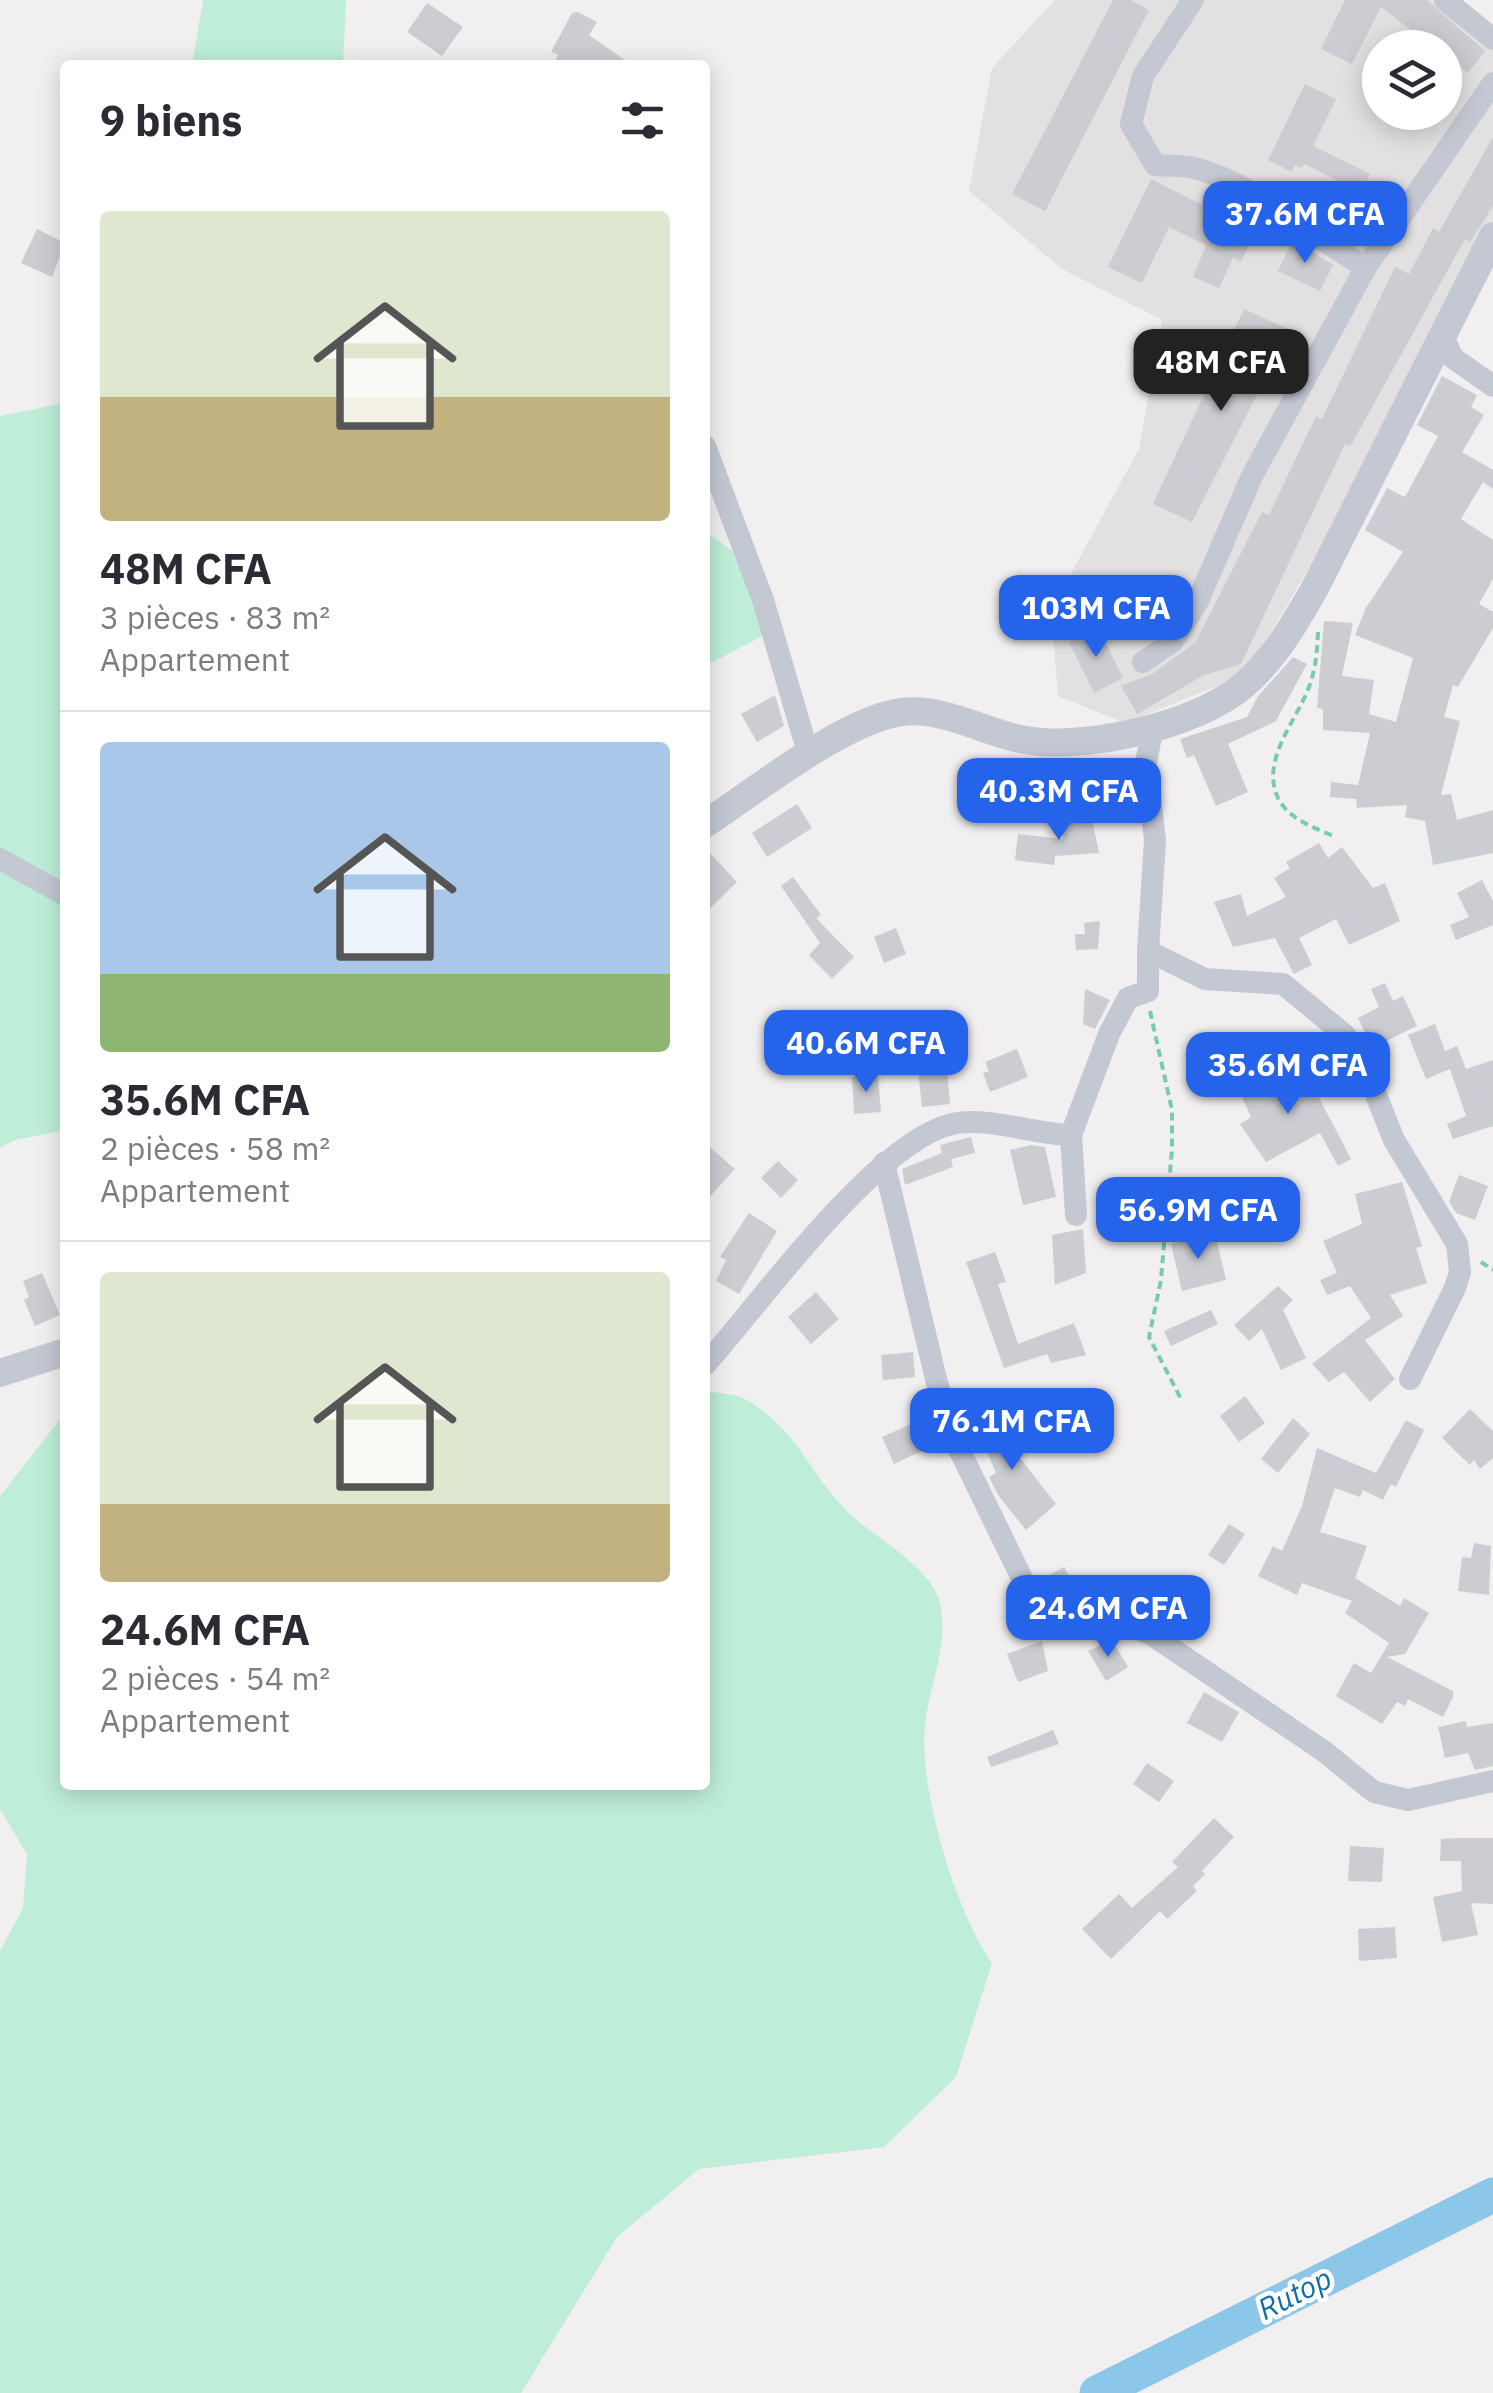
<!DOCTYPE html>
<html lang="fr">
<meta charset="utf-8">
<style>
:root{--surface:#fff;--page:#f2f2f3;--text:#2b2b33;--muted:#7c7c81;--line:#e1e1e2;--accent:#2563eb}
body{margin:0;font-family:"IBM Plex Sans",sans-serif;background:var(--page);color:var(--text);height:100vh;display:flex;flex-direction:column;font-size:38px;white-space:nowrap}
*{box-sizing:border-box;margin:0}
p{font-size:32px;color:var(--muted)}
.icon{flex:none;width:55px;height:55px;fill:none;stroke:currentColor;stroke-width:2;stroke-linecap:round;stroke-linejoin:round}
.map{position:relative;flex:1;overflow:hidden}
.details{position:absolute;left:60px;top:60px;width:650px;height:1730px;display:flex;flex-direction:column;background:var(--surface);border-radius:10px;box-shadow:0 5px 25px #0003}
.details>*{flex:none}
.buttons{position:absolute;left:1362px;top:30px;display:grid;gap:20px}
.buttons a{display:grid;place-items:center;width:100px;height:100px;border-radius:50%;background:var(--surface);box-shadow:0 5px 25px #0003;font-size:50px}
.price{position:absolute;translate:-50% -85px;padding:0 22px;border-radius:20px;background:var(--accent);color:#fff;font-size:32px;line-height:65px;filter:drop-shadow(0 2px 5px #0008)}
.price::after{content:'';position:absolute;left:50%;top:60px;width:30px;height:22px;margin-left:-15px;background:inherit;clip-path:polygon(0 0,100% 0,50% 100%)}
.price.active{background:#222;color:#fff}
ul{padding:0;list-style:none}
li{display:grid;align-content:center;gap:20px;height:530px;padding:0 40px}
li+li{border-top:2px solid var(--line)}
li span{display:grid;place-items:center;height:310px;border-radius:10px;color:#555}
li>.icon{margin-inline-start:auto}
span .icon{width:180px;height:180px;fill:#fffc;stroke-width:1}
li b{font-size:42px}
h2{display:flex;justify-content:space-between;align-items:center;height:120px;padding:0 40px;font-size:42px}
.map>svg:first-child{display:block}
.education{fill:#e2e0e1;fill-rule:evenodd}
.green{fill:#beeed8}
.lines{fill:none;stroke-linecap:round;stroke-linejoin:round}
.river{stroke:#8cc7ea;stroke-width:35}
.building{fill:#cccdd3}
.path{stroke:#77cbb0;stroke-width:4;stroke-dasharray:8 5;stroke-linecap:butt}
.minor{stroke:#c3c8d3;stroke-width:22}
.tertiary{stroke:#c3c8d3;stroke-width:28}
.labels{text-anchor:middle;stroke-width:9;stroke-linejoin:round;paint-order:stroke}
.water-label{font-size:30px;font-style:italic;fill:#106ea6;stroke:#fff}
</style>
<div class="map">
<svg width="1493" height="2393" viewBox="0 0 1493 2393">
<rect width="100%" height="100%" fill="#f1efef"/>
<path class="education" d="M1055,0H1443L1493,39V220L1309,568L1245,675L1125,723L1058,696L1051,610L1139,449L1162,320L1062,269L969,191L992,68ZM1380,48H1445V112H1380Z"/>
<path class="green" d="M203,0H346L343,65H192Z
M65,403V1130L15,1140L0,1148V416Z
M705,532C741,554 772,585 782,626L705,666Z
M705,1391C719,1393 737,1394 749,1401C800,1433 811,1477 850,1514C875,1538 925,1563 938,1597C952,1636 929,1686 925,1725C918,1787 956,1913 992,1963L956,2077L884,2147L699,2169L617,2237L521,2393H0V1951L23,1908L27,1854L0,1809V1496L65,1413V1785H705Z"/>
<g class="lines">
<path class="river" d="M1097,2393L1493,2195"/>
</g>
<path class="building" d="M1113,0H1131L1149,10L1045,211L1012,194Z
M1345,0H1427L1485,51L1468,73L1445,55V48H1434L1381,7L1352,64L1321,49Z
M427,3L463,27L442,56L407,32Z
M578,12L597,22L589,35L632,65H553L558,55L551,52L572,13Z
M1305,84L1336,99L1313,146L1370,174L1361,192L1304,164L1302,168L1295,165L1292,172L1268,160Z
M1493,137V206L1470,242L1465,239L1350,447L1345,444L1241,664L1204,675L1137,714L1121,686L1152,674L1195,643L1262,512L1269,515L1316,416L1322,419L1395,267L1409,274L1433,228L1439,232Z
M1151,179L1234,221L1240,209L1253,216L1247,227L1255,231L1241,262L1233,258L1219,288L1193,277L1206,245L1169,227L1142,283L1108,267Z
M37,229L65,243L52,277L21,263Z
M1293,239L1333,265L1320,291L1278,271Z
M1244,309L1290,330L1192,522L1153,504Z
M1442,376L1477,395L1471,407L1484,415L1462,452L1493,470V489L1483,482L1461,519L1493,540V579L1479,604L1493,612V628L1458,687L1453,685L1444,717L1460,721L1441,795L1451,794L1457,820L1493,810V853L1433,865L1425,821L1405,817L1407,805L1357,808L1356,799L1330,797L1331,782L1358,785L1370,733L1323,730V709L1317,708L1324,621L1353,623L1342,676L1374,680L1369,714L1396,722L1413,658L1355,635L1366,608L1403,552L1365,530L1387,488L1405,497L1438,436L1417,425Z
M1098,627L1123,678L1094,693L1069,642Z
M1293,657L1307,664L1276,721L1228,744L1248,792L1216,806L1194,755L1187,758L1180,739L1247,717L1258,696Z
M775,695L784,726L757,742L741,714Z
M797,804L812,828L767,857L752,833Z
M1092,819L1099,853L1055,856L1054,865L1015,860L1018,834L1063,839L1062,821Z
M1319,843L1328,858L1342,847L1373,888L1385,883L1400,921L1349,945L1336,919L1299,938L1312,965L1294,974L1275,938L1233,947L1214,902L1241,894L1247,916L1286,897L1274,878L1290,868L1286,862Z
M705,848L737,882L705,913Z
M793,877L821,915L816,918L854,957L832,979L809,955L820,943L781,886Z
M1482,880L1493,901V925L1456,940L1450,925L1469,917L1457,893Z
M1100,921L1098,949L1076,950L1075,934H1085L1084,923Z
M896,928L906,954L884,963L874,937Z
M1385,983L1393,1001L1403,996L1417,1026L1372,1048L1358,1018L1379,1007L1371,989Z
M1085,989L1110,1000L1095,1029L1083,1024Z
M1435,1024L1445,1051L1457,1046L1466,1069L1493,1060V1126L1453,1139L1447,1124L1466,1116L1450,1069L1426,1079L1408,1035Z
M1017,1049L1028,1077L990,1092L983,1073L989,1071L985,1062Z
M946,1058L950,1104L922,1107L917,1061Z
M1305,1071L1351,1159L1338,1166L1320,1133L1266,1162L1240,1124L1251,1117L1237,1086L1258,1077L1263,1088Z
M878,1075L881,1112L854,1114L852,1077Z
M971,1137L975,1153L951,1159L953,1167L905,1185L902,1169L942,1153L940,1145Z
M705,1143L735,1169L705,1202Z
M1031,1145L1045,1147L1056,1197L1023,1205L1010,1150Z
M778,1161L798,1180L781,1198L761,1178Z
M1459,1175L1488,1186L1475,1220L1456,1213L1449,1202Z
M1402,1182L1422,1246L1416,1248L1427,1283L1390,1295L1403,1316L1365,1340L1395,1379L1370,1402L1344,1372L1329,1382L1312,1364L1371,1318L1350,1286L1327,1295L1320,1280L1337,1273L1323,1241L1362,1224L1355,1194Z
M749,1213L777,1231L739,1294L716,1281L726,1260L720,1257Z
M1083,1229L1086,1273L1055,1285L1052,1235Z
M1215,1233L1226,1280L1182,1291L1171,1244Z
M995,1252L1006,1282L998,1284L1018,1344L1074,1323L1086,1355L1051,1363L1047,1354L1004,1368L966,1262Z
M42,1273L60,1315L35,1326L24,1300L29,1297L23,1281Z
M1278,1286L1293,1300L1283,1310L1306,1358L1281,1370L1262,1329L1249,1341L1234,1325Z
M816,1292L839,1319L811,1344L788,1317Z
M1211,1310L1218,1324L1171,1346L1164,1331Z
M913,1352L915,1377L883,1380L881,1355Z
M1245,1396L1265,1423L1239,1442L1220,1416Z
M998,1409L1020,1458L1056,1504L1026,1530L998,1495L989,1477L996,1473L973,1420Z
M1470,1409L1493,1431V1458L1480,1469L1474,1460L1470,1465L1442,1438Z
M1293,1418L1310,1434L1278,1473L1261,1459Z
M1406,1420L1424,1430L1396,1487L1391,1484L1383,1500L1363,1490L1360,1497L1335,1488L1320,1532L1367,1546L1355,1578L1400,1606L1404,1598L1429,1613L1405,1654L1387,1657L1453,1691V1697L1443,1717L1408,1699L1405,1706L1397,1702L1382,1724L1336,1696L1354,1663L1371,1673L1389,1643L1345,1613L1352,1601L1302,1583L1297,1595L1258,1576L1273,1546L1282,1551L1302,1506L1317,1448L1376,1473Z
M913,1423L926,1449L894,1464L882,1437Z
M1229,1524L1245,1534L1224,1565L1208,1555Z
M1474,1543L1491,1546L1489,1595L1458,1591L1462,1557L1471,1558Z
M1064,1567L1079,1593L1088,1590L1093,1603L1073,1612L1062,1607L1048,1576Z
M1112,1640L1128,1667L1106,1681L1088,1651Z
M1042,1641L1048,1671L1018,1682L1007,1654Z
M1204,1692L1239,1712L1222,1742L1187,1723Z
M1466,1721L1467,1727L1493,1723V1766L1475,1770L1468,1753L1445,1758L1438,1727Z
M1053,1730L1059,1744L991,1767L987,1757Z
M1147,1763L1174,1781L1159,1802L1133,1784Z
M1214,1818L1234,1837L1202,1871L1205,1874L1193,1886L1197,1891L1167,1919L1160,1911L1111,1959L1082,1929L1119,1894L1132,1908L1178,1867L1172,1862Z
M1459,1838H1493V1904L1471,1903L1478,1935L1442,1942L1433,1897L1462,1891L1461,1861H1440L1441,1839Z
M1350,1846L1384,1848L1382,1882L1348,1881Z
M1395,1927L1397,1958L1359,1961L1358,1929Z"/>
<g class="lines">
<path class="path" d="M1318,632C1317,652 1316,668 1309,687C1297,720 1260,760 1278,798C1288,819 1317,829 1336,837
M1150,1011L1172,1110V1149L1161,1280L1149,1337L1181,1399
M1481,1262L1493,1270"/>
<path class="minor" d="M1193,0L1143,76L1131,124L1155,165C1167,166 1182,165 1194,168C1257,184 1310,236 1366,267
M1445,0L1493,39
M1442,334L1453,358L1493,386
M705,446L763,600L809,756
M1143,662L1173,641L1197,603L1252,476L1366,267L1493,83
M1153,725L1146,763L1155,840L1148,951L1205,979L1283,984L1345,1035L1364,1065L1394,1140L1457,1244L1460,1272L1455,1288L1410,1379
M0,859L65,895
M1071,1135L1076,1215
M884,1163L937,1383L956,1443L1033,1601L1043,1614L1072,1628L1127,1624L1152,1635L1325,1752L1374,1792L1408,1800L1493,1781
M705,1365C759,1305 880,1135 957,1123C993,1118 1034,1134 1071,1135L1109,1034L1128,998L1148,991V951"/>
<path class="tertiary" d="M705,824C754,792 845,719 902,712C941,707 983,731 1020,739C1080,752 1197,726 1244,685C1275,658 1295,623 1315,588L1493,236
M0,1373L65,1352"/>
</g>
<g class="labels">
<g class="water-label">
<text transform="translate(1295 2294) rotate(-27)" y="10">Rutop</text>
</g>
</g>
</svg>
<div class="buttons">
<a><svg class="icon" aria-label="layers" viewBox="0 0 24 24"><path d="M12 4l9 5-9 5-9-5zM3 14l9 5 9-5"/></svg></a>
</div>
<b class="price" style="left:1305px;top:266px">37.6M CFA</b>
<b class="price active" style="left:1221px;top:414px">48M CFA</b>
<b class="price" style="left:1096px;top:660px">103M CFA</b>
<b class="price" style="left:1059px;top:843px">40.3M CFA</b>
<b class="price" style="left:866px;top:1095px">40.6M CFA</b>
<b class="price" style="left:1288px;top:1117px">35.6M CFA</b>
<b class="price" style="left:1198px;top:1262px">56.9M CFA</b>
<b class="price" style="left:1012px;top:1473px">76.1M CFA</b>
<b class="price" style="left:1108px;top:1660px">24.6M CFA</b>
<section class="details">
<h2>9 biens<svg class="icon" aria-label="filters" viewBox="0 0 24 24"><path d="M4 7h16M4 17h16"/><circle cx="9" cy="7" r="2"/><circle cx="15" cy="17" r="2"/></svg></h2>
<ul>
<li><span style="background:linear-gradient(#dfe7d0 60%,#c2b280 0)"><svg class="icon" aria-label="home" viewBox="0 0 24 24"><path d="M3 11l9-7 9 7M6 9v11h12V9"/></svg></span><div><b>48M CFA</b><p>3 pièces · 83 m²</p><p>Appartement</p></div></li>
<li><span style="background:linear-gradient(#a9c7e8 75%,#8fb573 0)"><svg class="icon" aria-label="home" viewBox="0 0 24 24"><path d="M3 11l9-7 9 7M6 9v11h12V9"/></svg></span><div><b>35.6M CFA</b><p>2 pièces · 58 m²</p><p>Appartement</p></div></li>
<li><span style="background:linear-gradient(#dfe7d0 75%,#c2b280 0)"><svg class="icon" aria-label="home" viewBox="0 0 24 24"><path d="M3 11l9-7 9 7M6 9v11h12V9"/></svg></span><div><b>24.6M CFA</b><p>2 pièces · 54 m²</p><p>Appartement</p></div></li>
</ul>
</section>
</div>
